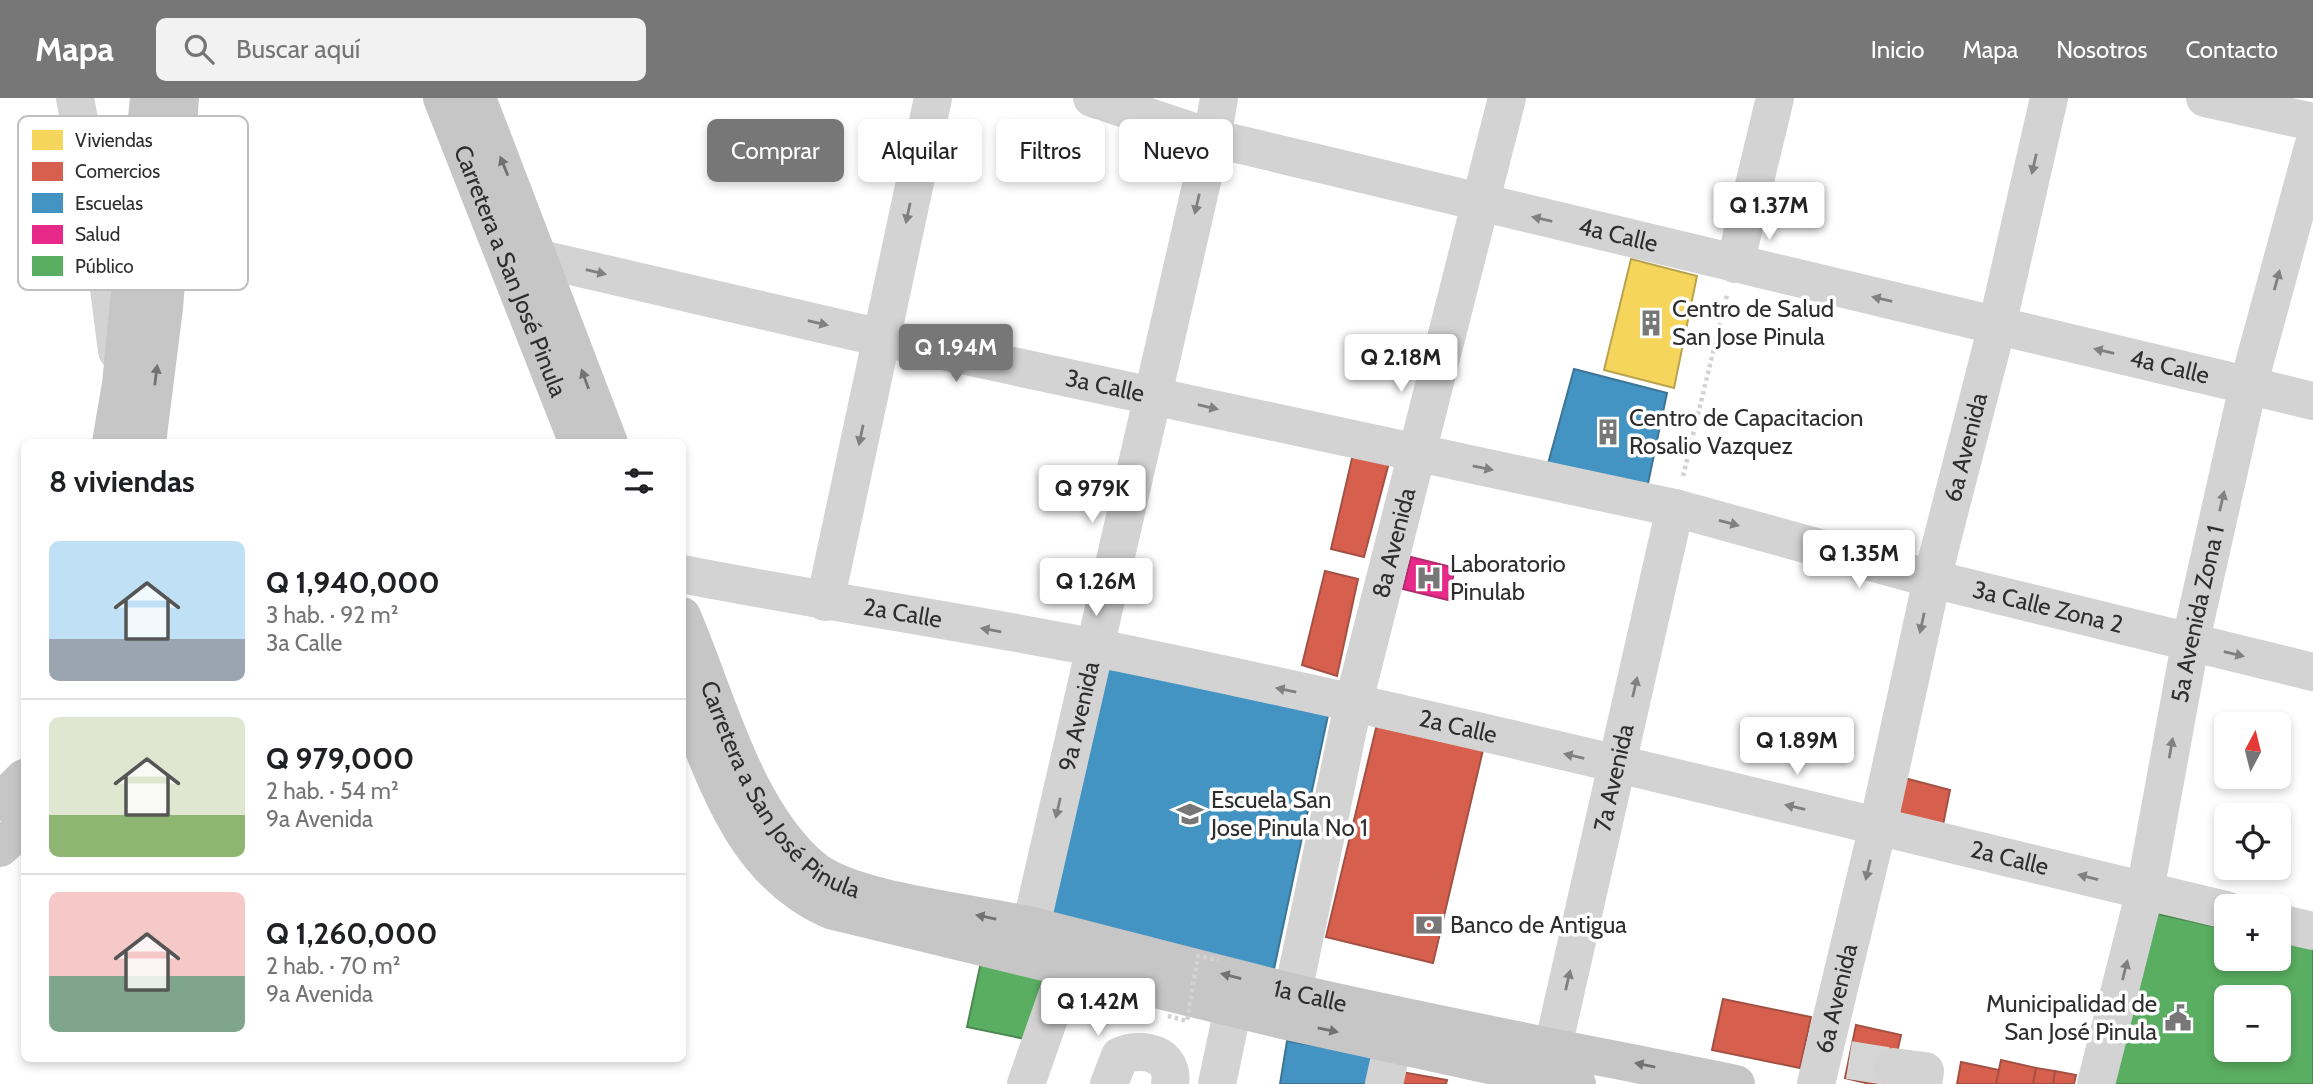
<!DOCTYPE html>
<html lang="es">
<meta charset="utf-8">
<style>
:root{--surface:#fff;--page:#f2f2f2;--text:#202124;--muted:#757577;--line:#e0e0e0;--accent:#777}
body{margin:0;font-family:Cabin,sans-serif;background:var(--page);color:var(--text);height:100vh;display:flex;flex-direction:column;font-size:26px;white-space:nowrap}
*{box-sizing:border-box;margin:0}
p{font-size:23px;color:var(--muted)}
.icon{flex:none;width:38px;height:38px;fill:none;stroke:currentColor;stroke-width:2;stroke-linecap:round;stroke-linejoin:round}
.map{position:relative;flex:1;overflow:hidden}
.sheet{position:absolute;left:21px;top:341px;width:665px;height:623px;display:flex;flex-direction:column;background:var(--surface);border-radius:10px;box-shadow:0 4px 10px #0003}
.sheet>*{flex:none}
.banner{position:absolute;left:707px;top:21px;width:665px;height:63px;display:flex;gap:14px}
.needle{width:46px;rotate:7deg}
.fabs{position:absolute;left:2214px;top:614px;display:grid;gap:14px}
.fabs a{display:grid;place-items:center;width:77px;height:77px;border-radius:10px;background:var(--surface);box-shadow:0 4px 10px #0003;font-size:35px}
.price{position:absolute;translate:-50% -60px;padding:0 16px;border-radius:7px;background:#fff;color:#222;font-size:23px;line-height:46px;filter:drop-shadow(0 2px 4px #0008)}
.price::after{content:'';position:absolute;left:50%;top:42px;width:21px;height:16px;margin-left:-10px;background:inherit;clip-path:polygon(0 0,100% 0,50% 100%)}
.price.on{background:var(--accent);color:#fff}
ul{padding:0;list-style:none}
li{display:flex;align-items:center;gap:21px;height:175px;padding:0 28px}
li+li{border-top:2px solid var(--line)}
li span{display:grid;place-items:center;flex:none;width:196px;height:140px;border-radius:10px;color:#555}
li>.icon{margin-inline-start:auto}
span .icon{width:84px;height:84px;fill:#fffc;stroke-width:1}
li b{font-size:30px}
h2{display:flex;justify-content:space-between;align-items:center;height:84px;padding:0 28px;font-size:30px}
.chip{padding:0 24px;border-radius:10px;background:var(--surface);box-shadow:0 4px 10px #0003;font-size:24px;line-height:63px}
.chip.on{background:var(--accent);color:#fff}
header{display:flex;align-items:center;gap:42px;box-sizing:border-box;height:98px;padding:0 35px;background:var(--accent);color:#fff}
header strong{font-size:33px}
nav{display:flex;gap:38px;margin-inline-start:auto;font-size:24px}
.search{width:490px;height:63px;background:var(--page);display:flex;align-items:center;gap:18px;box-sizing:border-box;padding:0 24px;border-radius:10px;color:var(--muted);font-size:26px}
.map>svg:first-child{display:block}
.homes{fill:#f6d55c;stroke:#baa34e;stroke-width:2}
.shops{fill:#d6604d;stroke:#a45144;stroke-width:2}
.schools{fill:#4393c3;stroke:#3d7596;stroke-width:2}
.health{fill:#e7298a;stroke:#b02a6e;stroke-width:2}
.public{fill:#5aae61;stroke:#4d8852;stroke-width:2;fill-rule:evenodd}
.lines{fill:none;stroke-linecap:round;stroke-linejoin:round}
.minor-tunnel{stroke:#d5d5d5;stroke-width:38;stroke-dasharray:38 19;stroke-linecap:butt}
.path{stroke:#d3d3d3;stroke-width:4.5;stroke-dasharray:3.5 3.5;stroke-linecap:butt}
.minor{stroke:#d3d3d3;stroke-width:38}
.major{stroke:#c6c6c6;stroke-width:38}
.path-bridge{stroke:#d3d3d3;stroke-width:4.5;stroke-dasharray:3.5 3.5;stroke-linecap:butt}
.oneway{fill:#808080}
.oneway2{fill:#727272}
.labels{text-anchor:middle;stroke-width:7;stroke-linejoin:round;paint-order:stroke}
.street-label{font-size:24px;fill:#2e2e2e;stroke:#fff}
.poi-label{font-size:24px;fill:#2e2e2e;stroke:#fff;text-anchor:start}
.key{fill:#fff;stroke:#c0c0c0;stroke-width:2}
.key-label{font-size:19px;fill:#2e2e2e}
</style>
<header>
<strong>Mapa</strong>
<div class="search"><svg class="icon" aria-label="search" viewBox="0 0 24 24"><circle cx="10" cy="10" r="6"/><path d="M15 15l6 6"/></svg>Buscar aquí</div>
<nav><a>Inicio</a><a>Mapa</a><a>Nosotros</a><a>Contacto</a></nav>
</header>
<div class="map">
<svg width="2313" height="986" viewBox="0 0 2313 986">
<rect width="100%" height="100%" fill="#fff"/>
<path class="homes" d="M1631,161L1697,178L1674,290L1604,272Z"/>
<path class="shops" d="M1354,352L1390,361L1364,459L1331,451Z
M1325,473L1358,481L1337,578L1302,567Z
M1377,626L1483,652L1433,865L1326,839Z
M1893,677L1950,692L1941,737L1884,724Z
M1723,901L1811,919L1800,970L1712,952Z
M1856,927L1901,937L1890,986H1870L1845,980Z
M2001,962L2036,970L2033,986H1996Z
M1961,964L1999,972L1996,986H1957Z
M2036,970L2055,973L2053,986H2033Z
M1396,973L1447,982L1446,986H1393Z
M2055,973L2076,977L2074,986H2053Z"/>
<path class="schools" d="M1574,271L1667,295L1646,395L1546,373Z
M1106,560L1330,608L1274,871L1049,823Z
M1287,943L1384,959L1379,986H1280Z"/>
<path class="health" d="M1411,459L1455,470L1448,502L1403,491Z"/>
<path class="public" d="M2158,816L2226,831V861H2278V843L2313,851V986H2113ZM2226,900H2278V952H2226Z
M981,864L1043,877L1030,942L967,929Z"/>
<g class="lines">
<path class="minor-tunnel" d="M1849,962L1893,969"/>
<path class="path" d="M1683,378L1727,197"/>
<g class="minor">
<path d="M75,0L105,160L117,253"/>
<path id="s1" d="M1092,0L1212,40L2313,303"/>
<path d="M2205,0L2313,24"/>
<path id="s2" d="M510,159L541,161L882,240L1675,410L1932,481L2313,574"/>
<path d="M1735,166L1775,0"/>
<path id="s3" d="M682,476C820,503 959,523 1097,550C1475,627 1850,723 2226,812"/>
<path d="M825,504L933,0"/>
<path d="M2278,825L2313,833"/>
<path id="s4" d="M1031,828L1212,40L1219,0"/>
<path id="s5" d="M1287,923L1353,607L1507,0"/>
<path id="s6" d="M1553,949L1675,410"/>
<path d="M1893,969L1925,973L1923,986"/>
<path d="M1026,986L1067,869"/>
<path d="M1109,986L1120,958C1143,948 1175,956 1170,986"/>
<path d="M1217,986L1233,910"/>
<path d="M1384,986L1393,946"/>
<path id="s7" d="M1816,986L1878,728L1932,481L1997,228L2049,0"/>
<path id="s8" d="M2096,986L2145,793L2190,546L2248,288L2313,49"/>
</g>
<g class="major">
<path id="s9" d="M442,0L578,345"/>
<path d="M477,0L609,345"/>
<path d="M111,345L121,286L149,0"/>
<path d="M147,345L164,210L180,0"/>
<path id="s10" d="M682,518C717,599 743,711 812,770C852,804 977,815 1032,828C1119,850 1205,873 1291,894C1439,928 1588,956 1736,986"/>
<path d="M682,597C716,680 742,773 830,812L1287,923L1577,986"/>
<path d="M0,704L24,680"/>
<path d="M0,750L24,728"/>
</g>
<path class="path-bridge" d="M1168,918L1187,923L1198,858L1218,862"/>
</g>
<defs><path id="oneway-solid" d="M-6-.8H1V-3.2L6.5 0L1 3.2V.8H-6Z" transform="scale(1.75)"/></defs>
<g class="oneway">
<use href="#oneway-solid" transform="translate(2034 66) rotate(103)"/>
<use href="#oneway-solid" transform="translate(1197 106) rotate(103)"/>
<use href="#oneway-solid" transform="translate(908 115) rotate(102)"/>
<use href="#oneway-solid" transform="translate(1542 121) rotate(-167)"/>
<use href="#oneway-solid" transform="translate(596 174) rotate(13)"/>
<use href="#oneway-solid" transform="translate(2277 182) rotate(-75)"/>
<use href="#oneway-solid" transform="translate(1882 201) rotate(-167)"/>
<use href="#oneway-solid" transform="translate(818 225) rotate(13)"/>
<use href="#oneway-solid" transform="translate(2104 253) rotate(-167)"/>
<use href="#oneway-solid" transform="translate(1208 309) rotate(13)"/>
<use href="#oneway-solid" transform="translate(861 337) rotate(102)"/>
<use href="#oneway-solid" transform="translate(1483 370) rotate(12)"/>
<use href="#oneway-solid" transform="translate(2222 403) rotate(-77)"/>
<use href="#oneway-solid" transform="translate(1729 425) rotate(15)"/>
<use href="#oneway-solid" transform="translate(1922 525) rotate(102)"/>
<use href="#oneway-solid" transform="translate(991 532) rotate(-170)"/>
<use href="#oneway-solid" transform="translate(2234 556) rotate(13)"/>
<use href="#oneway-solid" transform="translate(1635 589) rotate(-77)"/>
<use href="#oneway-solid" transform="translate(1286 592) rotate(-168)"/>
<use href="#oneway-solid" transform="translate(2171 650) rotate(-80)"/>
<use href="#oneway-solid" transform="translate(1574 658) rotate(-167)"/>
<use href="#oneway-solid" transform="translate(1795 709) rotate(-167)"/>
<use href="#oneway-solid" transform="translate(1058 710) rotate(103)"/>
<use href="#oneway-solid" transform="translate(1868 772) rotate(103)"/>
<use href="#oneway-solid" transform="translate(2088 779) rotate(-166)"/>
<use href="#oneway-solid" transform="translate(2125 872) rotate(-76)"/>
<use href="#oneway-solid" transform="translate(1568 882) rotate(-77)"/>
</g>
<g class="oneway2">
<use href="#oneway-solid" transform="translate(504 68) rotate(-112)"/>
<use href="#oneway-solid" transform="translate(156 277) rotate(-83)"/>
<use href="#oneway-solid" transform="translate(585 281) rotate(-110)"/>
<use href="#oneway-solid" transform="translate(986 819) rotate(-168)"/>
<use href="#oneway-solid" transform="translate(1231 878) rotate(-166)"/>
<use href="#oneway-solid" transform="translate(1328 932) rotate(12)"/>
<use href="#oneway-solid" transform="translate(1645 967) rotate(-168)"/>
</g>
<defs>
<g id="building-bare" transform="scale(2.1)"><path d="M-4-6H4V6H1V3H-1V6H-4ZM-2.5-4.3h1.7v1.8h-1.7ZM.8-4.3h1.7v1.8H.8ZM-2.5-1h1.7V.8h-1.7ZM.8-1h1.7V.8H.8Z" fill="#777" stroke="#fff" stroke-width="2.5" paint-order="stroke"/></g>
<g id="hospital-bare" transform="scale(2.1)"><path d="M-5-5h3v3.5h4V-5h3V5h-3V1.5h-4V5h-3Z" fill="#777" stroke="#fff" stroke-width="2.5" paint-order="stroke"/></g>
<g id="school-bare" transform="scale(2.1)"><path d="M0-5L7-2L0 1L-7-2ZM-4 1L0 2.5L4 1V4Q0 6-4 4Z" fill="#777" stroke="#fff" stroke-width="2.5" paint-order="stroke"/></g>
<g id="bank-bare" transform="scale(2.1)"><path d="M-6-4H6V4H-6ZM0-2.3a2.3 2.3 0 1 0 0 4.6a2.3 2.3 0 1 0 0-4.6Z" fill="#777" stroke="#fff" stroke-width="2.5" paint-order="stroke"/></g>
<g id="civic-bare" transform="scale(2.1)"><path d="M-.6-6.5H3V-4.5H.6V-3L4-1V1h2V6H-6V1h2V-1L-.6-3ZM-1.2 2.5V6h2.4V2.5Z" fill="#777" stroke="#fff" stroke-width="2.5" paint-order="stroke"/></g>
</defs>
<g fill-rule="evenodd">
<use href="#building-bare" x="1651" y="225"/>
<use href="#building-bare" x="1608" y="334"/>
<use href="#hospital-bare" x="1429" y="480"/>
<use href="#school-bare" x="1190" y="716"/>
<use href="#bank-bare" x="1429" y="827"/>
<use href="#civic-bare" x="2178" y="920"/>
</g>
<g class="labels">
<g class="street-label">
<text dy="8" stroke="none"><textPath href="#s1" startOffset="544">4a Calle</textPath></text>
<text dy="8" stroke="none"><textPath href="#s9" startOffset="186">Carretera a San José Pinula</textPath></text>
<text dy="8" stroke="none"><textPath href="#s1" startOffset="1111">4a Calle</textPath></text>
<text dy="8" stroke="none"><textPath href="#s2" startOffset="609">3a Calle</textPath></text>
<text dy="8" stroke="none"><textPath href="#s7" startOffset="654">6a Avenida</textPath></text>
<text dy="8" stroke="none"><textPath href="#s5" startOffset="490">8a Avenida</textPath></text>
<text dy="8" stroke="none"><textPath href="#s2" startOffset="1578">3a Calle Zona 2</textPath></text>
<text dy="8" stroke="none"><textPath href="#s8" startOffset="481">5a Avenida Zona 1</textPath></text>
<text dy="8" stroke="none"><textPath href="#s3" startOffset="224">2a Calle</textPath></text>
<text dy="8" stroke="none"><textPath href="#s4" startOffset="215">9a Avenida</textPath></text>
<text dy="8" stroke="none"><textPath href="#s3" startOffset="791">2a Calle</textPath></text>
<text dy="8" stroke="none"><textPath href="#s6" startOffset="276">7a Avenida</textPath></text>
<text dy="8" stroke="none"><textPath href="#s10" startOffset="205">Carretera a San José Pinula</textPath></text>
<text dy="8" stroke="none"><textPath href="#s3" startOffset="1358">2a Calle</textPath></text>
<text dy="8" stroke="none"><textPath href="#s10" startOffset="802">1a Calle</textPath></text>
<text dy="8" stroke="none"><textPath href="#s7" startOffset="88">6a Avenida</textPath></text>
</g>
<g class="poi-label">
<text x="1672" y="219">Centro de Salud<tspan x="1672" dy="28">San Jose Pinula</tspan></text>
<text x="1629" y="328">Centro de Capacitacion<tspan x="1629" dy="28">Rosalio Vazquez</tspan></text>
<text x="1450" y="474">Laboratorio<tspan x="1450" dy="28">Pinulab</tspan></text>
<text x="1211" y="710">Escuela San<tspan x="1211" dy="28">Jose Pinula No 1</tspan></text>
<text x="1450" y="835">Banco de Antigua</text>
<text x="2157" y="914" text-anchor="end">Municipalidad de<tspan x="2157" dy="28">San José Pinula</tspan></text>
</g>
</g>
<rect x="18" y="18" width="230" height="174" rx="10" class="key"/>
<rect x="32" y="32" width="31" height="20" fill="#f6d55c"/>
<rect x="32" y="64" width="31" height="19" fill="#d6604d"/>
<rect x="32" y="95" width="31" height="20" fill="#4393c3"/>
<rect x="32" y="127" width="31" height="19" fill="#e7298a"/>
<rect x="32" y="158" width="31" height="20" fill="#5aae61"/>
<g class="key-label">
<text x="75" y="49">Viviendas</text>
<text x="75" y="80">Comercios</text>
<text x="75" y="112">Escuelas</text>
<text x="75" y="143">Salud</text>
<text x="75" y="175">Público</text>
</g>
</svg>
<div class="fabs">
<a><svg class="needle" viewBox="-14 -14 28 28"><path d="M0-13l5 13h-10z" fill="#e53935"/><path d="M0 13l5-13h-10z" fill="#757577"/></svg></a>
<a><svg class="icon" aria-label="locate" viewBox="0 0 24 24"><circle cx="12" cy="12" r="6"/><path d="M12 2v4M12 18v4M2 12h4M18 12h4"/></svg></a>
<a>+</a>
<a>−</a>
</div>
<b class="price" style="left:1769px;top:144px">Q 1.37M</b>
<b class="price on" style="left:956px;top:286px">Q 1.94M</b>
<b class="price" style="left:1401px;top:296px">Q 2.18M</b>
<b class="price" style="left:1092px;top:427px">Q 979K</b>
<b class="price" style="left:1859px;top:492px">Q 1.35M</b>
<b class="price" style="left:1096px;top:520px">Q 1.26M</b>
<b class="price" style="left:1797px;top:679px">Q 1.89M</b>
<b class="price" style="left:1098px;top:940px">Q 1.42M</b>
<div class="banner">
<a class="chip on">Comprar</a>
<a class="chip">Alquilar</a>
<a class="chip">Filtros</a>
<a class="chip">Nuevo</a>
</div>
<section class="sheet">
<h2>8 viviendas<svg class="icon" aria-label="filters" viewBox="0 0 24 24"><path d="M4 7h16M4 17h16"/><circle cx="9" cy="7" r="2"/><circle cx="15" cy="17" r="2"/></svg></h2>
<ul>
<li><span style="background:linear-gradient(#bfe0f5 70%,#9aa5b1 0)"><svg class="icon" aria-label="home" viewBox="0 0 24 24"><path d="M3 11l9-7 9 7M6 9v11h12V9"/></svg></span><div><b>Q 1,940,000</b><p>3 hab. · 92 m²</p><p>3a Calle</p></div></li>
<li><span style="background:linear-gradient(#dfe7d0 70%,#8fb573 0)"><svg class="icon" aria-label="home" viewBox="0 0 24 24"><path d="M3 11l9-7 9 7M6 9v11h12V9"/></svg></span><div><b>Q 979,000</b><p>2 hab. · 54 m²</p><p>9a Avenida</p></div></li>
<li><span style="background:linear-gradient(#f6c9c9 60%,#7fa58c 0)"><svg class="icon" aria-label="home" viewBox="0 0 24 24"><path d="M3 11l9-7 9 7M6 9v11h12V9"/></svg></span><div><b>Q 1,260,000</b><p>2 hab. · 70 m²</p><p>9a Avenida</p></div></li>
</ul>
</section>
</div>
